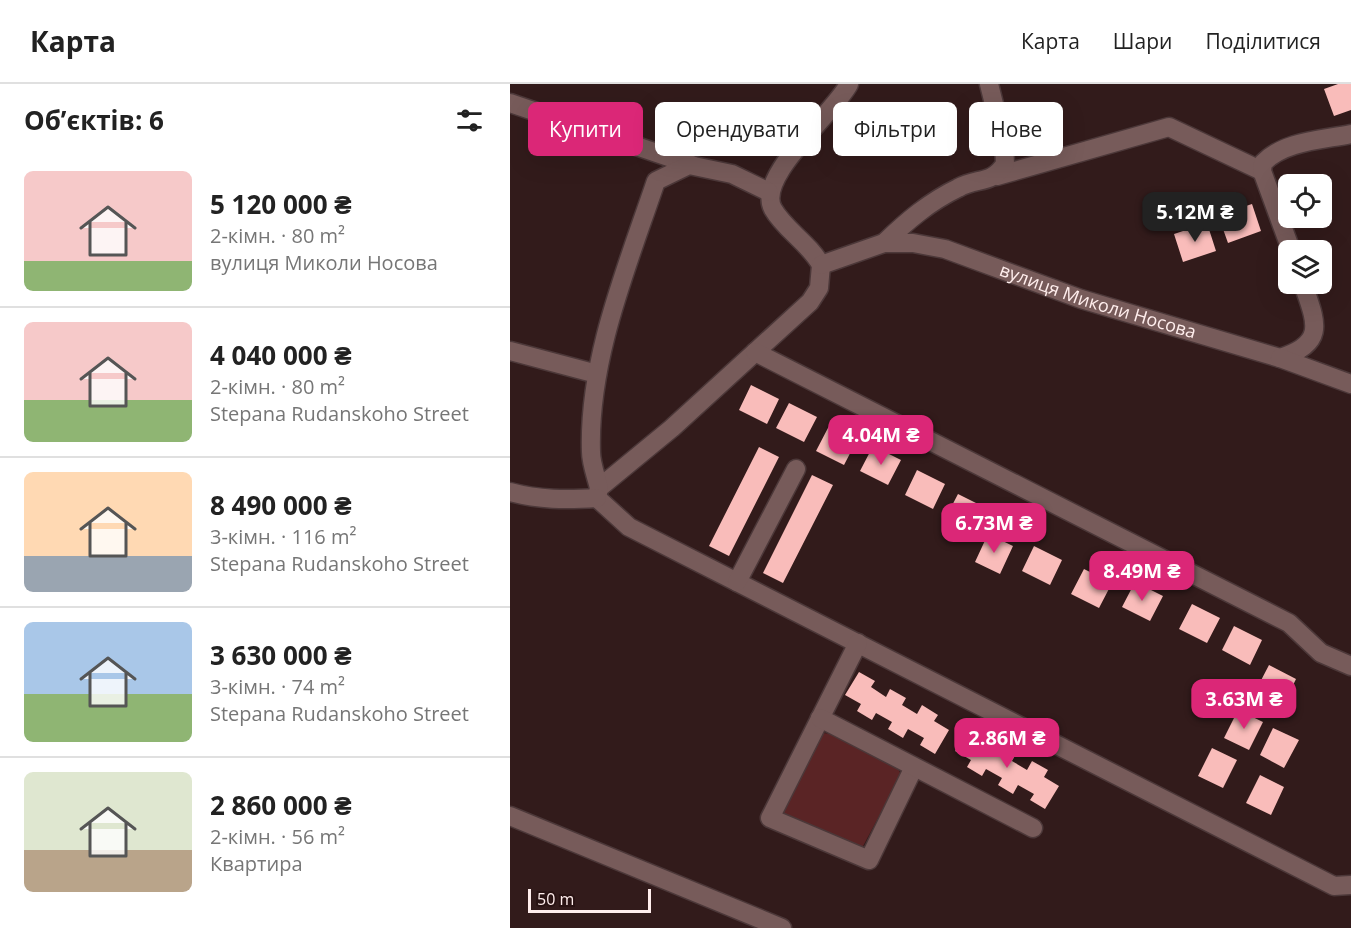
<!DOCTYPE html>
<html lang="uk">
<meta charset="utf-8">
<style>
:root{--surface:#fff;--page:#f6f6f6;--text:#222;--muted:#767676;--line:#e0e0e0;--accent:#db2777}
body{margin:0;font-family:"Open Sans",sans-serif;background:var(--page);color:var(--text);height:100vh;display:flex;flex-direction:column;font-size:22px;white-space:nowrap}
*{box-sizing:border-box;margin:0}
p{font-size:20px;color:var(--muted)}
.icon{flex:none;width:33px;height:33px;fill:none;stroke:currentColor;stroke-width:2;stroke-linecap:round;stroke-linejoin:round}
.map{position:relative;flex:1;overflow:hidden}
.side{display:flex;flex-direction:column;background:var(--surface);width:510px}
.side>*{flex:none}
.top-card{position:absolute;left:18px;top:18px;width:570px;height:54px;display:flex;gap:12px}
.tools{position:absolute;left:768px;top:90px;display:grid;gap:12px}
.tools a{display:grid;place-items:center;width:54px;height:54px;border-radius:9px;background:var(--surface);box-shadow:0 6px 24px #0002;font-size:30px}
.scale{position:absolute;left:18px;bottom:15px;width:123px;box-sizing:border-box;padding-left:6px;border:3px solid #ffeeed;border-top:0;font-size:16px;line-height:21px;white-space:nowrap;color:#ffeeed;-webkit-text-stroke:4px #281212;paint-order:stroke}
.price{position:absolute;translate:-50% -51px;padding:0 14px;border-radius:12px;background:var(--accent);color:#fff;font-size:20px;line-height:39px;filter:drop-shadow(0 2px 3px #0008)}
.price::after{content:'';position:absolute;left:50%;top:36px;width:18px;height:14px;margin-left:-9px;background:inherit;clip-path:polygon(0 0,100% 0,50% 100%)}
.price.on{background:#222;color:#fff}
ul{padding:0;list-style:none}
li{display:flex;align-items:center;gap:18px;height:150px;padding:0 24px}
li+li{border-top:2px solid var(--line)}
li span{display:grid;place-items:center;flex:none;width:168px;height:120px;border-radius:9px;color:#555}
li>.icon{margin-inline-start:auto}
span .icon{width:72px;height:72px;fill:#fffc;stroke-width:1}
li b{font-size:26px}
h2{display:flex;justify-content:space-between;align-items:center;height:72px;padding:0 24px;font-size:26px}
.tag{padding:0 21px;border-radius:9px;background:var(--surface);box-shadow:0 6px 24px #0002;font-size:21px;line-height:54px}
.tag.on{background:var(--accent);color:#fff}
header{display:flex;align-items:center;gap:36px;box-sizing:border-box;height:84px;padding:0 30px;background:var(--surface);border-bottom:2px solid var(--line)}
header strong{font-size:28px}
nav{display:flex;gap:33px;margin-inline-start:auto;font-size:21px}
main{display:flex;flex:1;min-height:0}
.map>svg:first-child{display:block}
.green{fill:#5a2425}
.building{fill:#f9bcba}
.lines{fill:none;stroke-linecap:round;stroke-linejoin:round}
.minor-casing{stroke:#4c3839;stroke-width:21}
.minor{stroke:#775b5a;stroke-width:18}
.labels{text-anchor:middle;stroke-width:6;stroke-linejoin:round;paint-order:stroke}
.street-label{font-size:18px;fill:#ffeeed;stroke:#281212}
</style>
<header>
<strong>Карта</strong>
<nav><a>Карта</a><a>Шари</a><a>Поділитися</a></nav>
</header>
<main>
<section class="side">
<h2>Об’єктів: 6<svg class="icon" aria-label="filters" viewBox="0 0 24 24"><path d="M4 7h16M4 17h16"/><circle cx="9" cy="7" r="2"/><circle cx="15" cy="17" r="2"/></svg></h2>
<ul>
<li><span style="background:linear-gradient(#f6c9c9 75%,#8fb573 0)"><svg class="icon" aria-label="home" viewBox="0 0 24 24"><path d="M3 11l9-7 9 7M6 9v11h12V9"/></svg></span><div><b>5 120 000 ₴</b><p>2-кімн. · 80 m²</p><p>вулиця Миколи Носова</p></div></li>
<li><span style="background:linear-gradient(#f6c9c9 65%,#8fb573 0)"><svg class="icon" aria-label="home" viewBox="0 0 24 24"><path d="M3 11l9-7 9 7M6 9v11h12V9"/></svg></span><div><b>4 040 000 ₴</b><p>2-кімн. · 80 m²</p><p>Stepana Rudanskoho Street</p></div></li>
<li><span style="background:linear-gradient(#ffd9b3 70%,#9aa5b1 0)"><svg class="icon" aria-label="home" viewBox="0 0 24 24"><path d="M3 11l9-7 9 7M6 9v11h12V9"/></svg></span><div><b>8 490 000 ₴</b><p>3-кімн. · 116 m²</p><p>Stepana Rudanskoho Street</p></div></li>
<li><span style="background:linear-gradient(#a9c7e8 60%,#8fb573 0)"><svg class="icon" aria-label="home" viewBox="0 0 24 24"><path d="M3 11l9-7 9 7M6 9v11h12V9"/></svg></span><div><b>3 630 000 ₴</b><p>3-кімн. · 74 m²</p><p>Stepana Rudanskoho Street</p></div></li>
<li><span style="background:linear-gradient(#dfe7d0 65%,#b9a48a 0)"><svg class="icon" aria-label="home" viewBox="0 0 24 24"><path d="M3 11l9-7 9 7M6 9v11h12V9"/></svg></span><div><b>2 860 000 ₴</b><p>2-кімн. · 56 m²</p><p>Квартира</p></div></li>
</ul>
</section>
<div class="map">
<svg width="841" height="844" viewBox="0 0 841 844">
<rect width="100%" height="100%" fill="#321b1b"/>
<path class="green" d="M312,649L322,650L387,682L391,691L352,764L273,731V724Z"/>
<path class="building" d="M828,0H841V26L824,32L814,5Z
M742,120L751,147L718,159L708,131Z
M697,139L706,167L673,178L664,150Z
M241,301L269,315L257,340L229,326Z
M279,319L307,333L294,358L266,344Z
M319,342L347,356L334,381L306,367Z
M363,362L391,376L378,401L350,387Z
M249,363L269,373L219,472L199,462Z
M407,386L435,400L423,425L395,411Z
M302,391L323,401L273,499L253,489Z
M448,410L476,424L463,449L435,435Z
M478,450L503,462L490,490L465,478Z
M524,462L552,476L540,501L512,487Z
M574,485L602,499L589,524L561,510Z
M625,498L653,512L640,537L612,523Z
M682,520L710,534L697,559L669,545Z
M724,542L752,556L740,581L712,566Z
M759,581L786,595L774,620L746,606Z
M349,588L365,597L361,603L376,613L380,605L396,614L392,621L407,630L412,621L428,631L424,637L439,646L425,670L410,661L414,654L398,645L393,654L378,645L382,638L366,629L362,636L347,627L351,620L335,611Z
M728,626L753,638L739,666L714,654Z
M459,644L475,653L471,659L486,668L490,661L506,670L502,677L517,686L522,677L538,686L534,693L549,702L535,725L520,716L524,710L508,701L503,710L488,701L492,694L476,685L472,692L457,683L461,676L445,667Z
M763,644L789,656L774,684L750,671Z
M702,664L727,676L713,704L688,692Z
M750,691L774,703L761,731L736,719Z"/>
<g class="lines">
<g class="minor-casing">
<g id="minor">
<path d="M339,0C324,29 245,93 263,125C275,146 299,159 311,181L309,204L300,218L162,344L89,404L87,414L119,443L824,802L841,801"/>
<path d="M0,19L182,81"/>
<path d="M487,92L659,43L752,87"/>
<path d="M374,159C397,137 419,118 448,104C468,93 481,101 495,80L494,60L479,0"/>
<path d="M781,166L752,87L753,79C774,57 812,56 841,50"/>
<path id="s1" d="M311,181L374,159H403L435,165L571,215L770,274C817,259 806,238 793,200"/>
<path d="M0,267L87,290"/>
<path d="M245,268L779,539L811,569L841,582"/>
<path d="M770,274L841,300"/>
<path d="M89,404C86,392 81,379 81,368C78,276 117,183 146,97L179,81L222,90L259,108"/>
<path d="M0,408C29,416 56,416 87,414"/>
<path d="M227,498L286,385"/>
<path d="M348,559L260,734L359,776L404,683"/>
<path d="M310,634L523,744"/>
<path d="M0,732L272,844"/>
</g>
</g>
<use href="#minor" class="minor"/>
</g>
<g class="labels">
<g class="street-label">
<text dy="6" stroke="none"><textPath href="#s1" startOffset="290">вулиця Миколи Носова</textPath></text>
</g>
</g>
</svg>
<div class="tools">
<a><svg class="icon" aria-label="locate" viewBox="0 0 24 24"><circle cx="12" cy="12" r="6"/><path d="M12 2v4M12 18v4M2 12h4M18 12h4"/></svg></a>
<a><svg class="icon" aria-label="layers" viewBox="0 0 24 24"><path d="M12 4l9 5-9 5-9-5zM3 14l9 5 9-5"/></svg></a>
</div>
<div class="scale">50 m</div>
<b class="price on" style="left:685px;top:159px">5.12M ₴</b>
<b class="price" style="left:371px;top:382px">4.04M ₴</b>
<b class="price" style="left:484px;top:470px">6.73M ₴</b>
<b class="price" style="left:632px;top:518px">8.49M ₴</b>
<b class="price" style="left:734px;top:646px">3.63M ₴</b>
<b class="price" style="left:497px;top:685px">2.86M ₴</b>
<div class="top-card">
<a class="tag on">Купити</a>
<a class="tag">Орендувати</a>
<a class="tag">Фільтри</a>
<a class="tag">Нове</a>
</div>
</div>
</main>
